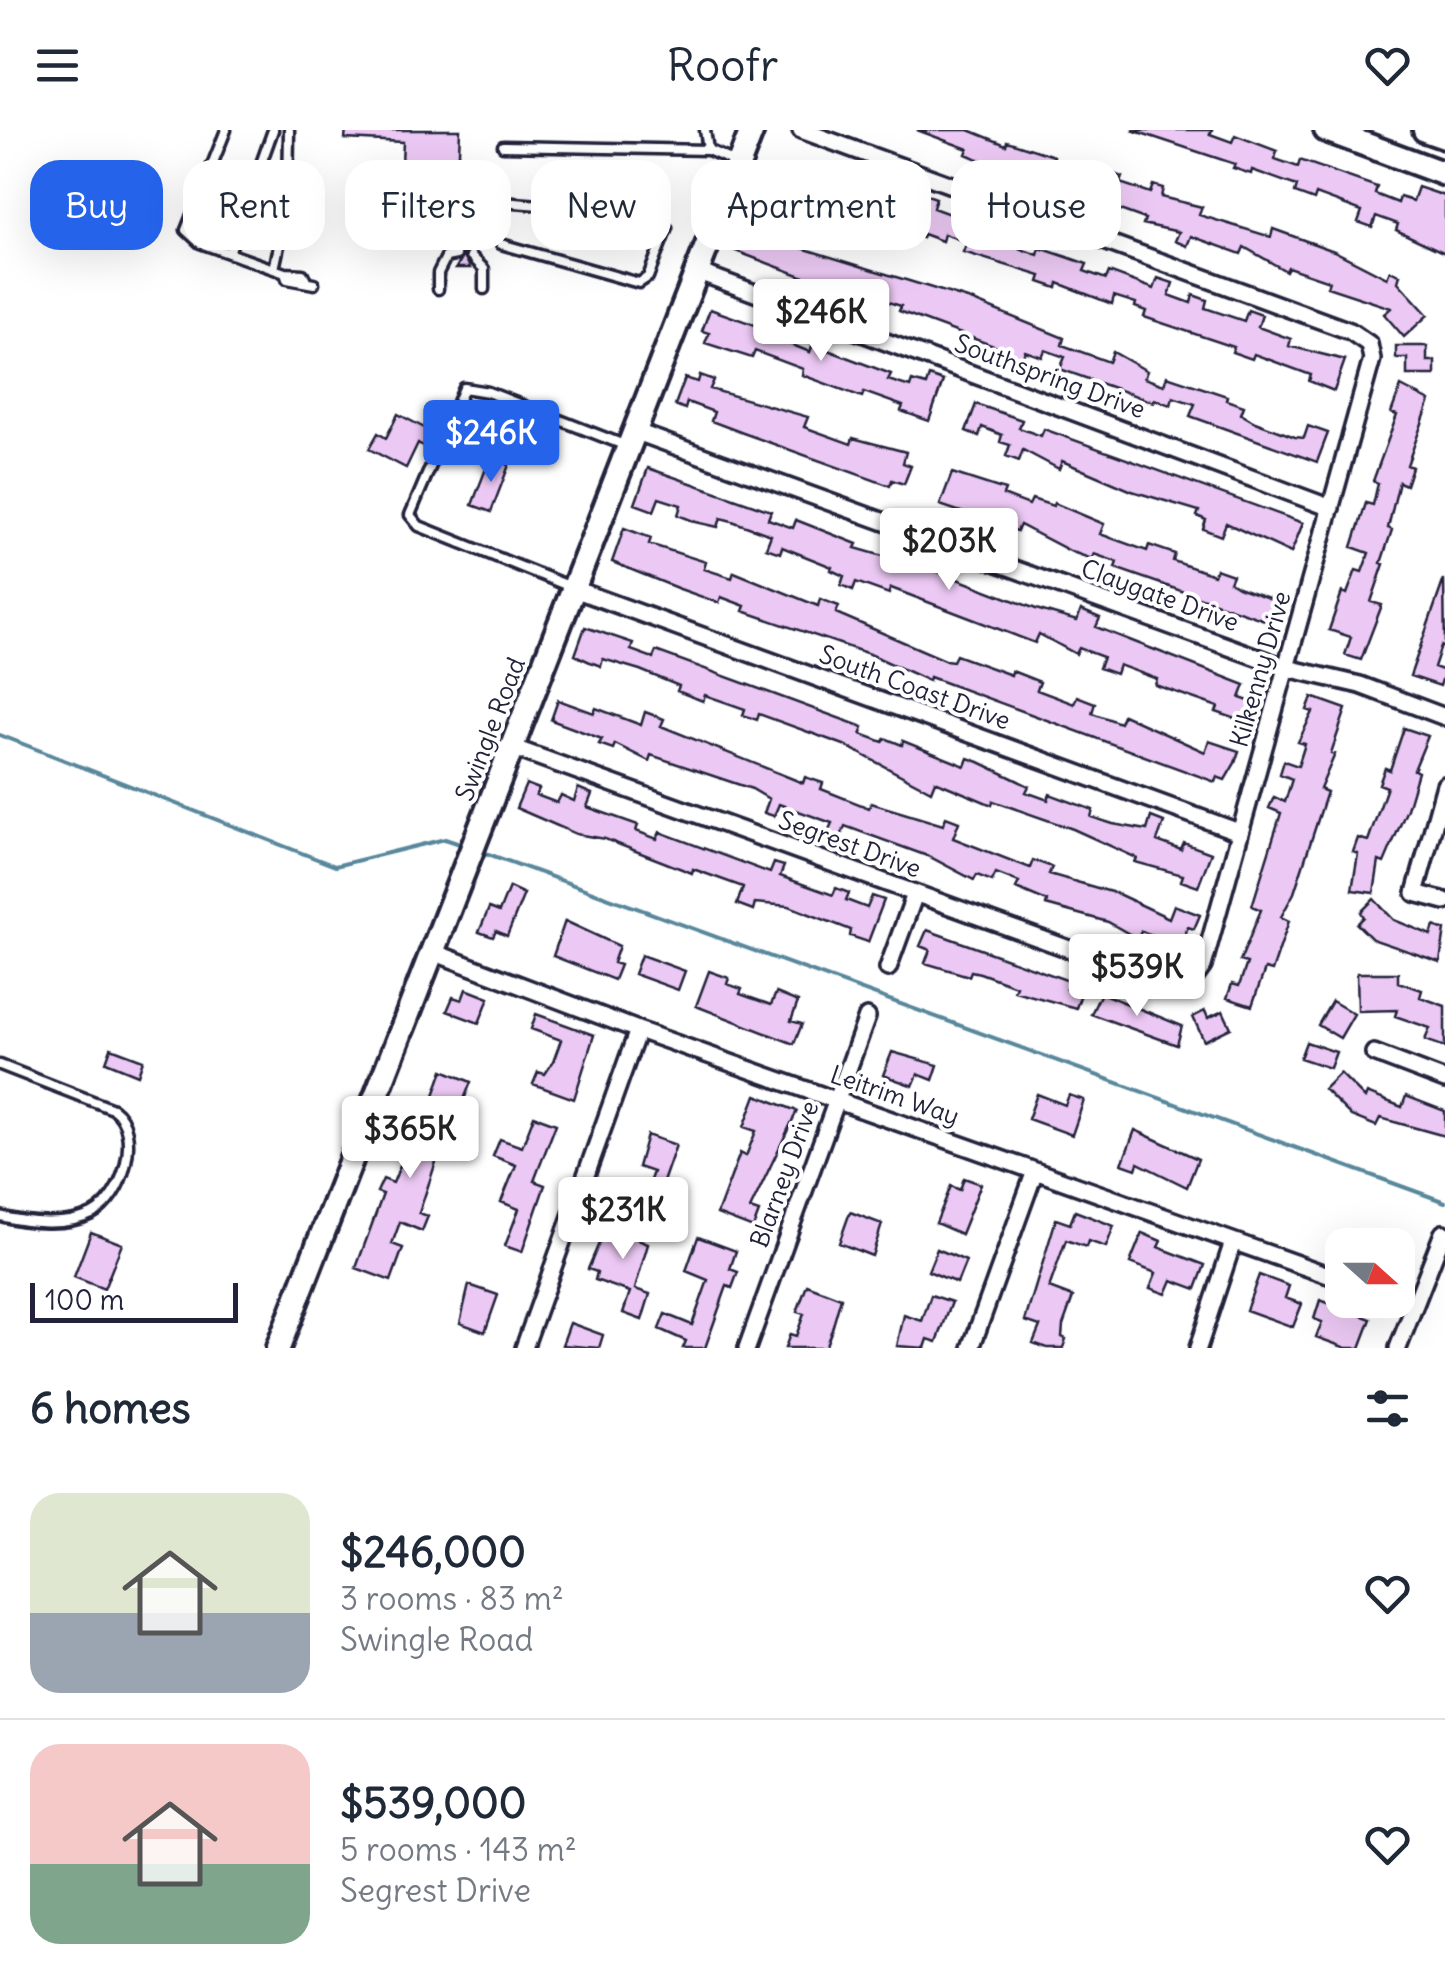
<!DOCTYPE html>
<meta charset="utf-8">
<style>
:root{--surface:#fff;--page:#f6f6f7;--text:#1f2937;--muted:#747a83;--line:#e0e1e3;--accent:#2563eb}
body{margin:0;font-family:Delius,sans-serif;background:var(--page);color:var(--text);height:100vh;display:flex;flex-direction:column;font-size:38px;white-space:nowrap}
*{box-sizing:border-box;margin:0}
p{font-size:32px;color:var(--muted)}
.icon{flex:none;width:55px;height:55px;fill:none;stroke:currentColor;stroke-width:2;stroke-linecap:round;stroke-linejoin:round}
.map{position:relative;height:1218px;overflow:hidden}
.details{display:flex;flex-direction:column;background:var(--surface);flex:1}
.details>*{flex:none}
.hud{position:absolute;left:30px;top:30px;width:1385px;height:90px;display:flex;gap:20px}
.needle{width:65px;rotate:111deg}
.tools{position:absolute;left:1325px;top:1098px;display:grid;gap:20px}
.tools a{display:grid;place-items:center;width:90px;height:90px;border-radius:20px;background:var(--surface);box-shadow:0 10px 40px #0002;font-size:50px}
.scale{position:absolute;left:30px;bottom:25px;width:208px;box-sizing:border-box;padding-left:10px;border:5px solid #22223b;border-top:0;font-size:28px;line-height:35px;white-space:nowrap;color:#22223b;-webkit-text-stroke:8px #fff;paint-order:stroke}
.price{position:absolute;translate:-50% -85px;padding:0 22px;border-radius:10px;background:#fff;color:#222;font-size:32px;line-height:65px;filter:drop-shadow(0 2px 5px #0008)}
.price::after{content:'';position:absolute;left:50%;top:60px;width:30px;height:22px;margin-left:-15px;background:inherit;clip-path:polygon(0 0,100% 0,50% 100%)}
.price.selected{background:var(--accent);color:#fff}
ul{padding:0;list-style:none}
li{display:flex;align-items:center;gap:30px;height:250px;padding:0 30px}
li+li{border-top:2px solid var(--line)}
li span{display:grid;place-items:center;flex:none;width:280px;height:200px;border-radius:30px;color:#555}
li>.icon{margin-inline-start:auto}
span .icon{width:120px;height:120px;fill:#fffc;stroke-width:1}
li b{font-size:42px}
h2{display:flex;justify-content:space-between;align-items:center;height:120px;padding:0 30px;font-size:42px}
.chip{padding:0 35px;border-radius:30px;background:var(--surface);box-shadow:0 10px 40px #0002;font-size:35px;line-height:90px}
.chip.selected{background:var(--accent);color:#fff}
header{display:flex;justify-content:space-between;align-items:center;height:130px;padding:0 30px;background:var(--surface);font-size:45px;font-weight:600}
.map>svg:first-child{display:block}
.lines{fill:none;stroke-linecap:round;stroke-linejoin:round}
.stream{stroke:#59879b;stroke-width:4}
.building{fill:#ecc9f4;stroke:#22223b;stroke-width:2.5}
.lane-casing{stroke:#22223b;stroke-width:15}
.street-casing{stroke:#22223b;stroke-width:22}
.secondary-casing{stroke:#22223b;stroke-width:30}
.lane{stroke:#fff;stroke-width:8}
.street{stroke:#fff;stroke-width:15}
.secondary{stroke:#fff;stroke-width:22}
.labels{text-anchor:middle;stroke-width:8;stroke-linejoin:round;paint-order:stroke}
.street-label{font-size:25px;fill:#22223b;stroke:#fff}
</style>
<header><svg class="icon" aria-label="menu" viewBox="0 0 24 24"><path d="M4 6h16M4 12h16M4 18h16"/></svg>Roofr<svg class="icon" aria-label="heart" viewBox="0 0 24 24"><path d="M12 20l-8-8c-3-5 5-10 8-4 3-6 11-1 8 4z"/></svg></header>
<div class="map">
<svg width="1445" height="1218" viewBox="0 0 1445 1218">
<rect width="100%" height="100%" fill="#fff"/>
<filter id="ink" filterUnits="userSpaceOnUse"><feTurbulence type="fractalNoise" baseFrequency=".01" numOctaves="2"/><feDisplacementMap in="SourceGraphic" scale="20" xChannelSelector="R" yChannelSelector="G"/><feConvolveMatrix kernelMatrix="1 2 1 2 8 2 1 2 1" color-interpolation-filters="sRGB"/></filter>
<g filter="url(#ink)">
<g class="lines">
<path class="stream" d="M0,605L335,736L445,709L466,716
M480,721L1445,1072"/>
</g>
<path class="building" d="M346,0H460L457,67L484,68L481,115L471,114L464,125L470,138H456L463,126L457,118L398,115L403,12L345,9Z
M917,0H969L1006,15L1007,11L1054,26L1051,34L1071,41L1074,35L1107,47L1109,42L1122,47L1120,53L1150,63L1153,55L1163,58L1161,67L1202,77L1199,85L1271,107L1273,99L1334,121L1387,148L1390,141L1400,145L1398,152L1428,185L1404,207L1384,184L1391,178L1327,157L1329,151L1288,137L1286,141L1244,117L1241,124L1191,106L1187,116L1175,111L1179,102L1143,94L1145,89L1092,70L1091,75L1077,70L1079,65L1031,48L1034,41L1013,34L1011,41L992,35L966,24L968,19Z
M1132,0H1212L1210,4L1232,12L1235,5L1277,21L1275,29L1298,37L1300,30L1377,57L1375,64L1398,73L1400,67L1413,71L1418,57L1445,66V123L1396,100L1398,94L1376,86L1372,97L1358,92L1362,81L1316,64L1314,70L1295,63L1297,56L1252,40L1251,44L1233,38L1235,34Z
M807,37L870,59L875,46L885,50L881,60L906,70L910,59L936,68L933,78L966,90L965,95L984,102L981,109L1001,116L1005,106L1018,110L1015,117L1038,125L1040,118L1067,127L1087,134L1084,141L1106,149L1109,142L1154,159L1158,148L1173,153L1169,165L1191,173L1193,165L1207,170L1205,178L1244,191L1248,180L1262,185L1258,197L1291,209L1289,216L1345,230L1334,261L1309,251L1311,245L1254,224L1252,229L1232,222L1234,217L1144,187L1146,181L1135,177L1136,173L1114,166L1112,174L1058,153L1057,158L1039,152L1041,146L963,122L967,112L944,104L942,111L923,104L922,108L904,101L908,90L883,82L878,95L859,88L861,84L798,62Z
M746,86L774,96L769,108L971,170L1064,208L1062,215L1109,232L1113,222L1147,241L1144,248L1164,255L1167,246L1227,266L1226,270L1244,276L1241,284L1255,292L1295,307L1304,308L1308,296L1328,303L1317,332L1190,286L1195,274L1173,267L1171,275L1154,269L1153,272L1060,239L1065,227L1045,220L1042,227L1025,221L1019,237L1006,232L1010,222L899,181L901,176L831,154L826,166L812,161L815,151L733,120Z
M710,179L792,208L790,214L810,222L817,202L830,207L825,219L891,244L888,250L910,257L912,251L926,255L929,246L943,251L929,291L901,281L903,276L864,262L862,267L802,245L803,239L755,221L752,228L705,213L709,203L702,201Z
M1396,216H1427V231H1435V245H1407V228H1396Z
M700,245L714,250L710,259L808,287L804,297L851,314L853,308L906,322L903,333L911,336L904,354L892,350L890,356L743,303L711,291L714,282L687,272L685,279L675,275L685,248L698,252Z
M1401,256L1430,271L1407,335L1412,337L1406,355L1399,352L1388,398L1392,400L1381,433L1384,434L1371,472L1382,475L1361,530L1345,525L1351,507L1329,500L1342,462L1347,464L1356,440L1362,442L1369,423L1352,417L1366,373L1373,375L1378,353L1373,351L1397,285L1391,283Z
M976,274L1022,290L1019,298L1041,306L1044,299L1303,393L1291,423L1226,393L1221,406L1203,399L1206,390L1197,386L1199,381L1132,361L1062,331L1059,339L1023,320L1019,331L1006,326L1010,315L1000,312L1002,305L982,297L979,306L966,301Z
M398,284L430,301L423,316L418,313L406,338L369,319L378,303L386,308Z
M490,328L509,335L491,382L472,375Z
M648,338L771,381L768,389L793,398L796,390L857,414L855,418L939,442L1036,479L1077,491L1081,480L1100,488L1096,497L1245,555L1240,568L1252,572L1245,592L1216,582L1218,577L1155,555L1157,549L1119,535L1116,544L1099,538L1103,527L1079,518L1076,524L1039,504L1035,513L891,458L889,464L856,452L853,460L841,455L844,446L831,440L832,437L782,417L780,423L766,418L771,405L732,391L721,388L718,397L696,392L678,385L681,375L659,368L654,381L635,374Z
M952,343L1005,360L1003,365L1029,375L1032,369L1053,376L1054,373L1104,394L1100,404L1147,421L1149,415L1175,424L1173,431L1214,445L1216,439L1233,445L1230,452L1238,457L1277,471L1270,492L1115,438L1117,432L1094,424L1092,429L1072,422L1020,395L1017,401L940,375Z
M624,398L651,408L649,414L706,432L704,439L732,448L734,442L818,476L820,469L839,476L836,483L945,530L953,531L956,525L1011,545L1012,541L1040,552L1037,560L1074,574L1077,566L1095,573L1092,583L1120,593L1123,585L1205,622L1209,611L1239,621L1235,633L1225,650L1217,647L1215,652L930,547L929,551L872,525L743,481L745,476L721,467L719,473L677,458L612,432Z
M1444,449L1445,518L1441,516L1434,537L1445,541L1440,556L1410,546Z
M585,497L633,513L631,520L653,528L656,521L863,597L861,604L883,612L885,608L902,615L903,611L965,636L968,628L979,632L1029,656L1026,662L1048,670L1050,664L1093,680L1091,687L1113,694L1147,700L1151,687L1164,692L1157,711L1181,720L1184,713L1211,723L1198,757L1181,751L1183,745L1135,732L1137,728L1073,699L993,671L992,675L935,651L931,661L844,615L759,584L757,590L743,585L745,579L705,565L703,571L677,561L679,556L640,540L603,529L601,536L590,532L575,525Z
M1312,567L1346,579L1331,623L1335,624L1320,659L1327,662L1294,763L1281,787L1289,791L1272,841L1265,839L1252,876L1227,868L1232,854L1239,856L1247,833L1240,831L1261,780L1252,776L1281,683L1269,678L1274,667L1285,672L1292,649L1280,644L1284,631L1298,636L1305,614L1298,612L1313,582L1307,580Z
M558,570L594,583L596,578L641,595L645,582L664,589L661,596L803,653L805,647L823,653L821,659L869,678L871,673L943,695L946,687L959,692L953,708L1030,738L1033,730L1052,737L1049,744L1118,764L1169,788L1174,775L1200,785L1194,799L1188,797L1181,815L1141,801L1138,809L1108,792L1046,775L1047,771L1016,758L1019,752L996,743L992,751L977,745L974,750L930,727L845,696L840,709L827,704L832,693L779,674L774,686L764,683L769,669L752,659L651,625L649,631L615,614L613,619L599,614L602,609L551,590Z
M1404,598L1428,606L1414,640L1418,642L1407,679L1384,733L1379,731L1374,763L1352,760L1358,724L1353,722L1358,708L1368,711L1387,657L1379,654L1385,638L1390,640Z
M526,654L539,659L536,665L557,673L561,665L574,671L578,658L592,664L587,677L638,695L636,701L657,709L660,702L770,743L774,733L784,736L780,746L833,765L836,758L849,763L846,770L867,778L872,766L884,770L868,812L850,806L851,800L789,776L755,773L753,780L737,774L743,757L693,739L692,743L605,709L576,704L516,678Z
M509,757L524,764L507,806L496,801L493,807L479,802L489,778L499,782Z
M1374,769L1394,790L1431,805L1434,796L1445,800L1440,832L1372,809L1357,794L1364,787L1361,782Z
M565,791L619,816L613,833L620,835L614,850L553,826Z
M927,800L1069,851L1066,859L1081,864L1076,878L1014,861L1016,856L980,843L971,841L969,846L925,833L930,820L920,816Z
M641,825L685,841L678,860L634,844Z
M709,841L729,848L727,854L742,859L740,864L771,875L776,863L798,872L791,891L802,894L794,914L696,876Z
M1357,843H1398V852L1422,860L1420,867L1445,876V917L1425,910L1430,898L1395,886L1397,880L1358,881Z
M466,859L489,868L479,893L447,881L453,867L462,870Z
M1101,863L1182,896L1177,915L1091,884Z
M1332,871L1354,884L1340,908L1318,895Z
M1205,881L1208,888L1223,881L1231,898L1204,911L1193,887Z
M536,884L594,905L574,969L533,954L538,942L545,944L553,932L561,910L531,899Z
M1306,912L1336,922L1330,938L1300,928Z
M111,918L143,930L138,945L106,932Z
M892,922L938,935L933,950L918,944L913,956L883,945Z
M443,940L471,952L457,987L447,982L436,1008L443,1011L419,1083L428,1086L422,1101L400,1092L392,1114L403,1118L391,1151L356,1138L383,1064L377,1062L383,1049L393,1053L409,1014L398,1009L404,995L421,1002Z
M1340,943L1365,968L1367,963L1402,977L1406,966L1445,981V1006L1380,988L1376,996L1351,986L1324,959Z
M1037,964L1065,975L1069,965L1084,970L1072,1005L1028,989Z
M756,965L797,981L750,1079L759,1082L753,1098L717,1084L740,1023L746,1026L756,1001L744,997Z
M534,986L556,994L534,1051L545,1055L522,1122L505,1116L519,1079L501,1072L516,1035L493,1026L500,1009L522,1017Z
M1135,1000L1198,1029L1187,1057L1138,1033L1136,1039L1122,1034Z
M647,1005L676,1015L663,1052L679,1057L674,1071L646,1061L653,1042L638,1037Z
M964,1048L981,1054L961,1104L936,1093L951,1056L960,1060Z
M1075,1081L1114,1096L1106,1117L1088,1111L1086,1117L1066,1110L1049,1158L1073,1167L1063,1195L1062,1207L1066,1209L1063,1218H1047L1033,1213L1040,1196L1025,1191L1056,1089L1070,1094Z
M624,1082L645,1089L638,1110L648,1114L635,1159L650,1164L642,1190L623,1183L630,1162L595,1150L597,1142L588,1139L606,1097L617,1101Z
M850,1082L882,1094L872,1126L839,1113Z
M91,1102L122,1114L104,1159L74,1147Z
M1142,1103L1161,1111L1158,1117L1205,1135L1196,1159L1172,1150L1166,1164L1150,1158L1156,1143L1130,1133Z
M698,1107L736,1121L730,1139L738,1142L732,1158L727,1156L705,1218H683L686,1211L659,1199L665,1184L692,1195L708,1150L686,1141Z
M937,1119L966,1131L957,1153L928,1141Z
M1259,1145L1289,1156L1285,1168L1302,1174L1293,1197L1246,1180Z
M469,1155L498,1165L485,1202L460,1193Z
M807,1155L841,1168L832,1199L825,1218H785L790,1204L796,1206L804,1184L797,1182Z
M931,1165L952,1172L937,1212L928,1209L925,1218L897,1216L904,1185L922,1191Z
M1320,1170L1371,1189L1360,1218H1346L1316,1207L1322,1192L1314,1189Z
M570,1193L603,1205L599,1218L562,1215Z"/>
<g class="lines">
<g class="lane-casing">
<path id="lane" d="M226,0L186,100L200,113L285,143L303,144L306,151
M705,0L708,20L735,32
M503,16L708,20
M501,114L639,153L648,147L667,98L652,84L502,72
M229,123L273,0
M471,126L484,139V159
M274,139L288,74L289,0
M285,143L287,149L314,154
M438,159V143L446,127L456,125
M571,457L419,396L410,385L464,258L488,262L624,315
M0,935L113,979C143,1001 124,1068 92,1084C66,1097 27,1093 0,1086"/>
</g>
<g class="street-casing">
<path id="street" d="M696,141L1331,378
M634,301L1287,538L1360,555L1445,587
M574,459L1239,702
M511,617L1166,854L1187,858L1203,836L1372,229L1369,214L1350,201L801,0
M1445,655L1415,763L1445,771
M433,822L638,900L1342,1150
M888,838L915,764
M1374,923L1445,950
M524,1218L638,900
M747,1218L867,887
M971,1218L1035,1041
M1198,1218L1233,1112
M1398,1218L1443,1103"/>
</g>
<g class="secondary-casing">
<path id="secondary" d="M1326,0L1445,44
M1425,0L1445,7
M278,1218L752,0"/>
</g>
<use href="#lane" class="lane"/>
<use href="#street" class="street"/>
<use href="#secondary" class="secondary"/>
</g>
</g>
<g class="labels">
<g class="street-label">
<text transform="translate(1050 246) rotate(20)" y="9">Southspring Drive</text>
<text transform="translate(1160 465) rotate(20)" y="9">Claygate Drive</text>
<text transform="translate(1260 539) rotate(-74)" y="9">Kilkenny Drive</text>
<text transform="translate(915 557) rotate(20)" y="9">South Coast Drive</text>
<text transform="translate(490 599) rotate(-69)" y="9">Swingle Road</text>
<text transform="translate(850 714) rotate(20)" y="9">Segrest Drive</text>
<text transform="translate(895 965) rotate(19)" y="9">Leitrim Way</text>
<text transform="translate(784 1044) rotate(-70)" y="9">Blarney Drive</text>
</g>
</g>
</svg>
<div class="tools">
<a><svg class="needle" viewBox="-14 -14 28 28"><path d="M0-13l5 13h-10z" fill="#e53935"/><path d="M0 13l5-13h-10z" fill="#747a83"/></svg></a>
</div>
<div class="scale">100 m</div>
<b class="price" style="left:821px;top:234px">$246K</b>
<b class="price selected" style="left:491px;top:355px">$246K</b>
<b class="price" style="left:949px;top:463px">$203K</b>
<b class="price" style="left:1137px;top:889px">$539K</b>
<b class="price" style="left:410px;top:1051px">$365K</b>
<b class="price" style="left:623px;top:1132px">$231K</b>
<div class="hud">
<a class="chip selected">Buy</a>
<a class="chip">Rent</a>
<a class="chip">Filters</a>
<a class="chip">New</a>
<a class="chip">Apartment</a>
<a class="chip">House</a>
</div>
</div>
<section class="details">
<h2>6 homes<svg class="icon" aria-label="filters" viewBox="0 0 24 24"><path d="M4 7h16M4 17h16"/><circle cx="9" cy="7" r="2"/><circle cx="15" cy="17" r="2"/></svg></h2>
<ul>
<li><span style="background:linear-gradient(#dfe7d0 60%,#9aa5b1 0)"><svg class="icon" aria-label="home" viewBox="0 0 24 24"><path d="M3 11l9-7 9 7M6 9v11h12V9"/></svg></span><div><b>$246,000</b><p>3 rooms · 83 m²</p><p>Swingle Road</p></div><svg class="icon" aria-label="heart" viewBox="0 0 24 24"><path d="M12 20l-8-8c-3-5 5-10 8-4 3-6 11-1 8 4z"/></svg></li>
<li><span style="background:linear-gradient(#f6c9c9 60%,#7fa58c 0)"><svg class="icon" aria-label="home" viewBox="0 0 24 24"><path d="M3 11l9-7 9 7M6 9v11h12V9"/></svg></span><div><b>$539,000</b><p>5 rooms · 143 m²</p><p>Segrest Drive</p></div><svg class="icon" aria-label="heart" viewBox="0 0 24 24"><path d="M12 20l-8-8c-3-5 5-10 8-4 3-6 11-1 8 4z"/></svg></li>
</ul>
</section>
